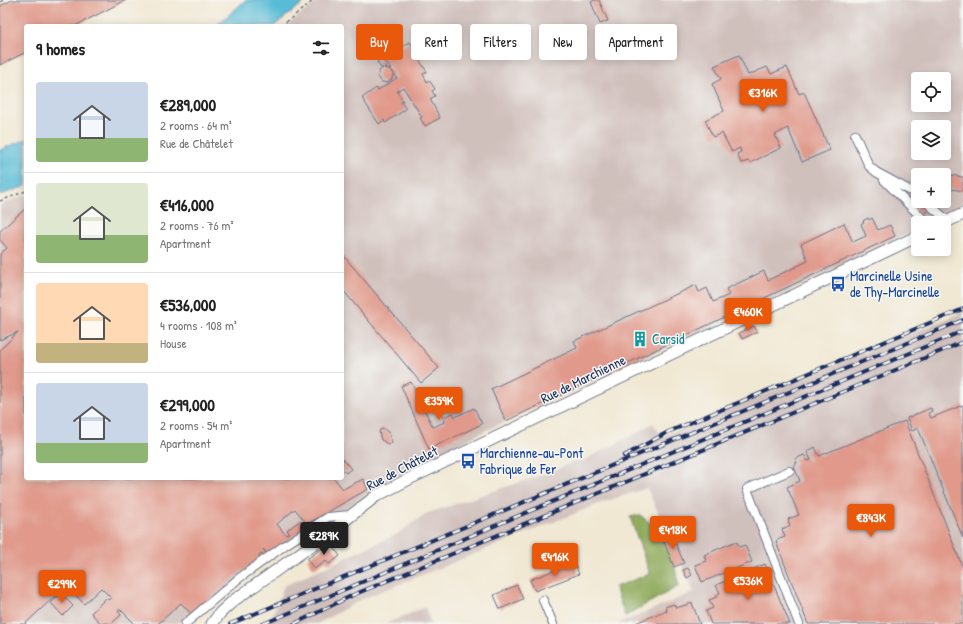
<!DOCTYPE html>
<meta charset="utf-8">
<style>
:root{--surface:#fff;--page:#f6f6f6;--text:#222;--muted:#767676;--line:#e0e0e0;--accent:#ea580c}
body{margin:0;font-family:"Patrick Hand",sans-serif;background:var(--page);color:var(--text);height:100vh;display:flex;flex-direction:column;font-size:15px;white-space:nowrap}
*{box-sizing:border-box;margin:0}
p{font-size:13px;color:var(--muted)}
.icon{flex:none;width:22px;height:22px;fill:none;stroke:currentColor;stroke-width:2;stroke-linecap:round;stroke-linejoin:round}
.map{position:relative;flex:1;overflow:hidden}
.drawer{position:absolute;left:24px;top:24px;width:320px;height:456px;display:flex;flex-direction:column;background:var(--surface);border-radius:4px;box-shadow:0 2px 10px #0003}
.drawer>*{flex:none}
.banner{position:absolute;left:356px;top:24px;width:380px;height:36px;display:flex;gap:8px}
.controls{position:absolute;left:911px;top:72px;display:grid;gap:8px}
.controls a{display:grid;place-items:center;width:40px;height:40px;border-radius:4px;background:var(--surface);box-shadow:0 2px 10px #0003;font-size:20px}
.price{position:absolute;translate:-50% -34px;padding:0 9px;border-radius:4px;background:var(--accent);color:#fff;font-size:13px;line-height:26px;filter:drop-shadow(0 1px 2px #0008)}
.price::after{content:'';position:absolute;left:50%;top:24px;width:12px;height:9px;margin-left:-6px;background:inherit;clip-path:polygon(0 0,100% 0,50% 100%)}
.price.current{background:#222;color:#fff}
ul{padding:0;list-style:none}
li{display:flex;align-items:center;gap:12px;height:100px;padding:0 12px}
li+li{border-top:1px solid var(--line)}
li span{display:grid;place-items:center;flex:none;width:112px;height:80px;border-radius:4px;color:#555}
li>.icon{margin-inline-start:auto}
span .icon{width:48px;height:48px;fill:#fffc;stroke-width:1}
li b{font-size:17px}
h2{display:flex;justify-content:space-between;align-items:center;height:48px;padding:0 12px;font-size:17px}
.tag{padding:0 14px;border-radius:4px;background:var(--surface);box-shadow:0 2px 10px #0003;font-size:14px;line-height:36px}
.tag.current{background:var(--accent);color:#fff}
.map>svg:first-child{display:block}
.industrial{fill:#d0c0bc;fill-rule:evenodd}
.forest{fill:#91ac5f;stroke:#566e5e}
.water{fill:#58bcd6;stroke:#3a769a}
.building{fill:#e0998a}
.lines{fill:none;stroke-linecap:round;stroke-linejoin:round}
.minor-casing{stroke:#667087;stroke-width:10}
.major-casing{stroke:#667087;stroke-width:13}
.path{stroke:#667087;stroke-width:1.5;stroke-dasharray:3 3;stroke-linecap:butt}
.minor{stroke:#fff;stroke-width:8}
.major{stroke:#fff;stroke-width:11}
.tram{stroke:#1b2f5e;stroke-width:1}
.rail-casing{stroke:#1b2f5e;stroke-width:4}
.rail{stroke:#f6f6f2;stroke-width:2.5;stroke-dasharray:8;stroke-linecap:butt}
.labels{text-anchor:middle;stroke-width:3;stroke-linejoin:round;paint-order:stroke}
.transit-label{font-size:14px;fill:#164399;stroke:#f6f6f2;text-anchor:start}
.culture-label{font-size:14px;fill:#0d838f;stroke:#f6f6f2;text-anchor:start}
.street-label{font-size:14px;fill:#1b2f5e;stroke:#f6f6f2}
</style>
<div class="map">
<svg width="963" height="624" viewBox="0 0 963 624">
<rect width="100%" height="100%" fill="#f6f6f2"/>
<filter id="ink" filterUnits="userSpaceOnUse"><feTurbulence type="fractalNoise" baseFrequency=".025" numOctaves="2"/><feDisplacementMap in="SourceGraphic" scale="8" xChannelSelector="R" yChannelSelector="G"/><feConvolveMatrix kernelMatrix="1 2 1 2 8 2 1 2 1" color-interpolation-filters="sRGB"/></filter>
<filter id="wash" filterUnits="userSpaceOnUse"><feTurbulence type="fractalNoise" baseFrequency=".012" numOctaves="4" result="noise"/><feDisplacementMap in="SourceGraphic" scale="16" xChannelSelector="R" yChannelSelector="G"/><feGaussianBlur stdDeviation="0.9" result="paint"/><feColorMatrix in="noise" values="0 0 0 0 0 0 0 0 0 0 0 0 0 0 0 0 0 1.4 0 .05"/><feComposite in="paint" operator="in"/></filter>
<g filter="url(#wash)">
<rect width="100%" height="100%" fill="#f1e8d3"/>
<path class="industrial" d="M319,0H963V206L928,223H918V228L807,283L476,435L374,489L280,553L197,615L174,624H0V205L26,195V478H342V26H286ZM918,79H944V105H918ZM918,127H944V153H918ZM918,175H944V201H918Z
M963,312V624H618L694,592L647,488L601,503L362,599L317,624H269L284,586L397,534L428,513L548,473L580,459L582,461L637,433L653,423L660,434L639,446Z
M425,607L431,624H385Z"/>
<path class="forest" d="M640,515L668,538L679,586L625,616L615,587L650,574L630,517Z"/>
<path class="water" d="M246,0H307L274,26H216Z
M26,139V186L0,195V150Z"/>
<g id="blocks">
<path class="building" d="M12,0H126L75,26H26V52L0,65V6Z
M594,0H599L608,21L600,24L591,2Z
M410,42L422,59L420,61L427,72L423,74L427,82L429,80L435,89L432,91L435,96L430,99L440,118L425,126L420,118L422,117L403,87L397,91L403,101L401,102L406,109L385,123L384,120L379,124L362,98L376,88L378,90L397,78L381,54L400,43L402,47Z
M739,55L748,75L767,67L771,74L787,67L799,94L804,92L830,150L802,162L788,128L775,135L781,148L750,163L749,161L741,163L737,154L741,152L740,148L732,152L722,133L713,137L705,120L724,111L712,84L721,79L714,66Z
M382,59L387,67L384,68L389,69L393,73L392,79L387,83L382,82L378,77L379,71L383,68H381L377,62Z
M950,175L963,177V191L947,188Z
M916,197L918,198V201H921L929,209L923,215L911,203Z
M26,208V478H334L343,489L363,479L368,489L307,524L295,509L277,524L286,535L289,533L287,530L301,520L306,528L267,554L263,549L267,554L264,556L262,553L259,556L261,559L245,571L244,569L192,615L181,603L158,624H135L120,609L118,611L121,615L111,624L106,623L101,624L91,613L106,598L108,600L111,598L101,588L84,604L68,587L71,584L70,582L25,624H0V350L18,332L0,340V254L7,248L0,240V231Z
M868,218L869,220L872,218L878,230L890,225L895,236L506,421L491,389L577,348L574,341L696,285L699,292L707,288L713,302L729,295L726,289L764,271L768,280L808,261L801,244L844,223L853,242L866,236L861,224L864,222L863,221Z
M342,254L439,368L421,383L342,289Z
M754,326L757,332L742,339L739,333Z
M411,382L433,427L445,422L443,417L453,413L455,417L474,408L482,424L429,449L401,386Z
M963,405V538L918,428L912,431L907,418L931,408L932,411L928,413L931,418Z
M905,421L963,568V624H808L776,542L777,541V540L785,537L782,529L790,526L788,519L799,515L787,487L800,481L794,467L795,466V464L797,463L795,459L804,455L808,461L811,460L807,452L815,447L819,456Z
M383,428L389,433L392,443L387,445L385,442L381,440L380,436L379,431Z
M342,458L351,469L346,473L342,469Z
M671,533L684,563L674,567L662,537Z
M734,542L738,543L739,547L745,545L752,562L702,582L695,565L706,561L704,555Z
M330,543L340,556L329,564L326,561L314,569L307,559Z
M574,562L579,574L535,591L530,580Z
M765,564L790,624H711L706,611L713,608L709,600L717,597L716,595L720,593L716,585Z
M688,568L692,575L687,578L683,570Z
M517,585L523,599L500,609L494,595Z
M61,593L73,606L63,616L51,603Z
M692,603L700,624H633L665,611L667,612L665,607L674,604L676,608Z"/>
</g>
</g>
<g filter="url(#ink)">
<use href="#blocks" fill-opacity="0" stroke="#667087" stroke-width="1"/>
<g class="lines">
<g class="minor-casing">
<path id="minor" d="M855,135L869,166L876,172L918,195
M884,180L927,223
M925,201L948,221
M789,471L747,489L799,624
M543,600L553,624
M185,624L238,579L285,545L328,517L351,515"/>
</g>
<g class="major-casing">
<path id="major" d="M944,223L963,214
M212,624L220,613L233,601L326,535L376,496L411,478L918,236"/>
</g>
<path class="path" d="M281,26L314,0
M0,201L26,191"/>
<use href="#minor" class="minor"/>
<use href="#major" class="major"/>
<path class="tram" d="M0,2L3,0"/>
<g class="rail-casing">
<path id="rail" d="M624,456L668,432L963,309
M230,624L963,320
M263,624L506,521L963,331
M294,624L353,595L963,342"/>
</g>
<use href="#rail" class="rail"/>
</g>
</g>
<defs>
<g id="bus-bare" transform="scale(1.2)"><path d="M-5-6H5V4H4V6H2V4H-2V6H-4V4H-5ZM-3.5-4V0h7V-4ZM-3.5 1.2v1.5H-2V1.2ZM2 1.2v1.5H3.5V1.2Z" fill="#1a4fb4" stroke="#f6f6f2" stroke-width="2.5" paint-order="stroke"/></g>
<g id="building-bare" transform="scale(1.2)"><path d="M-4-6H4V6H1V3H-1V6H-4ZM-2.5-4.3h1.7v1.8h-1.7ZM.8-4.3h1.7v1.8H.8ZM-2.5-1h1.7V.8h-1.7ZM.8-1h1.7V.8H.8Z" fill="#0f9aa8" stroke="#f6f6f2" stroke-width="2.5" paint-order="stroke"/></g>
</defs>
<g fill-rule="evenodd">
<use href="#bus-bare" x="838" y="284"/>
<use href="#building-bare" x="640" y="339"/>
<use href="#bus-bare" x="468" y="461"/>
</g>
<g class="labels">
<g class="transit-label">
<text x="850" y="281">Marcinelle Usine<tspan x="850" dy="16">de Thy-Marcinelle</tspan></text>
<text x="480" y="458">Marchienne-au-Pont<tspan x="480" dy="16">Fabrique de Fer</tspan></text>
</g>
<g class="culture-label">
<text x="652" y="344">Carsid</text>
</g>
<g class="street-label">
<text transform="translate(583 379) rotate(-26)" y="5">Rue de Marchienne</text>
<text transform="translate(402 468) rotate(-28)" y="5">Rue de Châtelet</text>
</g>
</g>
</svg>
<div class="controls">
<a><svg class="icon" aria-label="locate" viewBox="0 0 24 24"><circle cx="12" cy="12" r="6"/><path d="M12 2v4M12 18v4M2 12h4M18 12h4"/></svg></a>
<a><svg class="icon" aria-label="layers" viewBox="0 0 24 24"><path d="M12 4l9 5-9 5-9-5zM3 14l9 5 9-5"/></svg></a>
<a>+</a>
<a>−</a>
</div>
<b class="price" style="left:763px;top:113px">€316K</b>
<b class="price" style="left:748px;top:332px">€460K</b>
<b class="price" style="left:439px;top:421px">€359K</b>
<b class="price" style="left:871px;top:538px">€843K</b>
<b class="price" style="left:673px;top:550px">€418K</b>
<b class="price current" style="left:324px;top:556px">€289K</b>
<b class="price" style="left:555px;top:577px">€416K</b>
<b class="price" style="left:748px;top:601px">€536K</b>
<b class="price" style="left:62px;top:604px">€299K</b>
<div class="banner">
<a class="tag current">Buy</a>
<a class="tag">Rent</a>
<a class="tag">Filters</a>
<a class="tag">New</a>
<a class="tag">Apartment</a>
</div>
<section class="drawer">
<h2>9 homes<svg class="icon" aria-label="filters" viewBox="0 0 24 24"><path d="M4 7h16M4 17h16"/><circle cx="9" cy="7" r="2"/><circle cx="15" cy="17" r="2"/></svg></h2>
<ul>
<li><span style="background:linear-gradient(#c9d6e8 70%,#8fb573 0)"><svg class="icon" aria-label="home" viewBox="0 0 24 24"><path d="M3 11l9-7 9 7M6 9v11h12V9"/></svg></span><div><b>€289,000</b><p>2 rooms · 64 m²</p><p>Rue de Châtelet</p></div></li>
<li><span style="background:linear-gradient(#dfe7d0 65%,#8fb573 0)"><svg class="icon" aria-label="home" viewBox="0 0 24 24"><path d="M3 11l9-7 9 7M6 9v11h12V9"/></svg></span><div><b>€416,000</b><p>2 rooms · 76 m²</p><p>Apartment</p></div></li>
<li><span style="background:linear-gradient(#ffd9b3 75%,#c2b280 0)"><svg class="icon" aria-label="home" viewBox="0 0 24 24"><path d="M3 11l9-7 9 7M6 9v11h12V9"/></svg></span><div><b>€536,000</b><p>4 rooms · 108 m²</p><p>House</p></div></li>
<li><span style="background:linear-gradient(#c9d6e8 75%,#8fb573 0)"><svg class="icon" aria-label="home" viewBox="0 0 24 24"><path d="M3 11l9-7 9 7M6 9v11h12V9"/></svg></span><div><b>€299,000</b><p>2 rooms · 54 m²</p><p>Apartment</p></div></li>
</ul>
</section>
</div>
